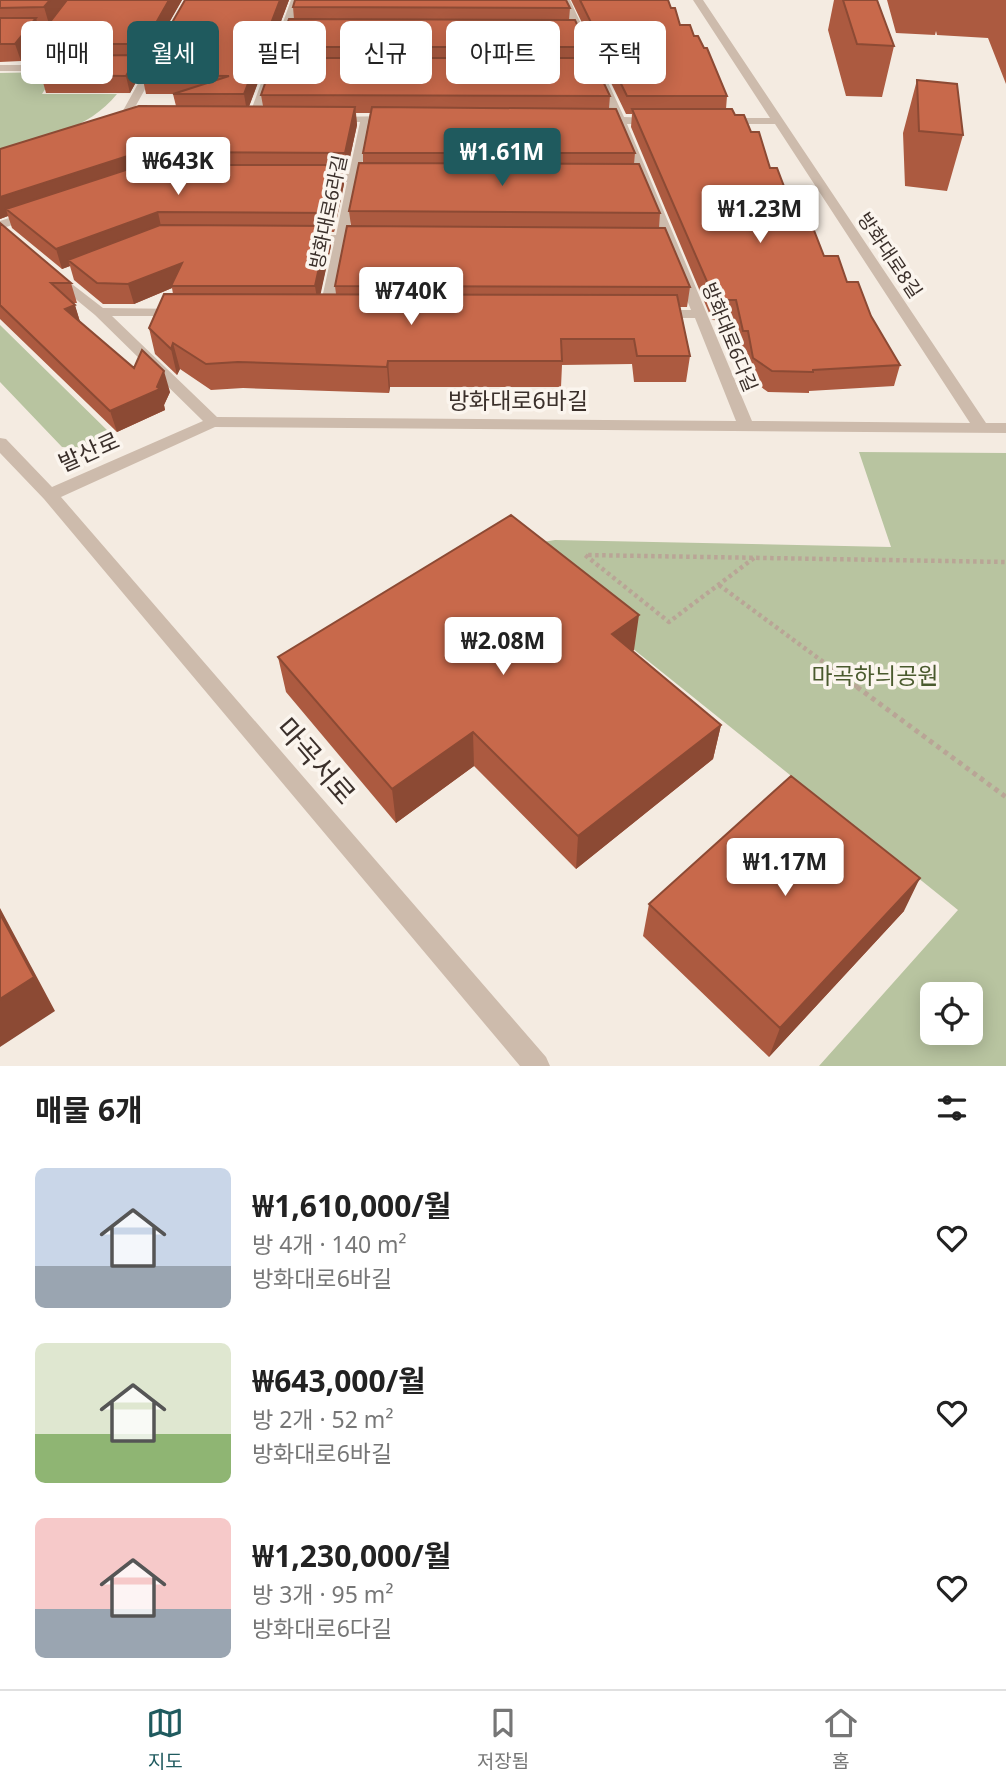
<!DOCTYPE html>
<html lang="ko">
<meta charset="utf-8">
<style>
:root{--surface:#fff;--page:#f2f2f2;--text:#222;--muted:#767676;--line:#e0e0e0;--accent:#1f5a5e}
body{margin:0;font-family:"Noto Sans","Noto Sans KR",sans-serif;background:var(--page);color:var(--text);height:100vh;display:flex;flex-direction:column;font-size:26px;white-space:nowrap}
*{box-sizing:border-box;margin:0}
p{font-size:23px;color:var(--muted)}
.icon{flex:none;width:38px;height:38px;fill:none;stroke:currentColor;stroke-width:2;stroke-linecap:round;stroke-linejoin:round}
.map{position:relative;height:1066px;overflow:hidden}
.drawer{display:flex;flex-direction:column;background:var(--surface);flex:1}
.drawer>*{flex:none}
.guide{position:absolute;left:21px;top:21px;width:964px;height:63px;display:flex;gap:14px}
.fabs{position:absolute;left:920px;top:982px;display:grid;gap:14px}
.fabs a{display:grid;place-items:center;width:63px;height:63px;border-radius:10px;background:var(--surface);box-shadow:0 4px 18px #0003;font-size:35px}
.price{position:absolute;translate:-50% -60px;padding:0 16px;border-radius:7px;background:#fff;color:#222;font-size:23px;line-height:46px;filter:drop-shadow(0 2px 4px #0008)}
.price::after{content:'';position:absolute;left:50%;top:42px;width:21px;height:16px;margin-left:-10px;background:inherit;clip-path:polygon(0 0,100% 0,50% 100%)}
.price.current{background:var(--accent);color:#fff}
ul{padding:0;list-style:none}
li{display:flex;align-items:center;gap:21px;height:175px;padding:0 35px}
li span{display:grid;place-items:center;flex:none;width:196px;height:140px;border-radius:10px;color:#555}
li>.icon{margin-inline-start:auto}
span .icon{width:84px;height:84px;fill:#fffc;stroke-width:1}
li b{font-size:30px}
h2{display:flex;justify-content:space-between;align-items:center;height:84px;padding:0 35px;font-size:30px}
.tag{padding:0 24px;border-radius:10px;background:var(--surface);box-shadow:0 4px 18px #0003;font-size:24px;line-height:63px}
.tag.current{background:var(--accent);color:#fff}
.tab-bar{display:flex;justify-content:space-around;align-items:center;height:98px;border-top:2px solid var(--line);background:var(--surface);font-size:19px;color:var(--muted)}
.tab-bar a{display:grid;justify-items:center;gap:4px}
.tab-bar .current{color:var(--accent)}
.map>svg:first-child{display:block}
.green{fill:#b8c4a0;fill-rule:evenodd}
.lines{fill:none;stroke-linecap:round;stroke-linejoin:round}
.path-far1{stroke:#b9a596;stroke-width:4.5;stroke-dasharray:3.5 3.5;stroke-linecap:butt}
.path{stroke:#b9a596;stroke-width:5;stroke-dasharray:4.5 4.5;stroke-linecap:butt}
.minor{fill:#cdbbac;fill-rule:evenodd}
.wall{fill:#ac5a40;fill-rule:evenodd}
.shaded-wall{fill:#8c4a34}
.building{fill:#c8694b;stroke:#8c4a34;stroke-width:2}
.labels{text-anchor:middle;stroke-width:7;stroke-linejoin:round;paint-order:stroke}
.far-street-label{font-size:19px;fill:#3b302b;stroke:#fbf5ee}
.street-label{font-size:23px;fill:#3b302b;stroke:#fbf5ee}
.park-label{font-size:23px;fill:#4a5a2e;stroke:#fbf5ee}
.near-street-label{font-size:28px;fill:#3b302b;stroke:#fbf5ee}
</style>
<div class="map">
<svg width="1006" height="1066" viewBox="0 0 1006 1066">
<rect width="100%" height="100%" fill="#f4ebe1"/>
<path class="green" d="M56,72L42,94H117C89,129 41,140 0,151V73Z
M0,325L111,434L81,448L62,447L0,382Z
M859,452L1006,453V1066H819L958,910L510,550L530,544L555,540L891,547ZM933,994H971V1032H933Z"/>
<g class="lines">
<path class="path-far1" d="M754,558L669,622L585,555L1006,562
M719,585L860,689"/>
<path class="path" d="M857,687L1006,797"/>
<path class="minor" d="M291,0H301L258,119L249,121L248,119Z
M560,0H570L624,117L653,118L659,121L653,124H627L752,421L970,423L775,124H723L717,121L723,118H770L693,0H703L986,423H1006V433L215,427L61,497L546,1057L550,1066H520L44,499L0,453V438L6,439L52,487L203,421L95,315L50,278L48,275L55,271L103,308L182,309L184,312L177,316H112L217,417L736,421L695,318H657L650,314L657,310H691L616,124L597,123L591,120L597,117H613Z
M150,62L159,64L129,118L109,123V119L120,116Z
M0,65H69L74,68L69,71H0Z
M330,117L394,116L399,119L394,122H371L360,174H377L383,178L377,182H359L348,235H366L372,239L366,243H347L333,312L326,316L319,312L334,243H307L301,239L307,235H336L347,182H321L315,178L321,174H349L360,122H334L329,119Z
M33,210L39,214L37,217L0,229V221Z"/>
</g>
<path class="wall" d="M0,0H182L147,61H139L141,73L130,93H46L41,75L51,61H38L33,45L21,61L0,62ZM48,24L40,34L38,25Z
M185,0H289L249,106H263L261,95L280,58L278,47L294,19L293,7L570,8L569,20L588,47L587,58L610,96L609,108L635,153L634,164L660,213L659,228L690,287L687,307H680L690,356L686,382H634L632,364L562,365L561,387H390L389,393L243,388L211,390L180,369L177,375L155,354L149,328L173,294L172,288L134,304H103L74,280L70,266L62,269L12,228L8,216L0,219V149L176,106L173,94H146L142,75ZM356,113H370L363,153V163L349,211L351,226L335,286L336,294H320L331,246L329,232H334L344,184L343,171H347L357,125Z
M571,0H668L671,8L680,25L694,36L727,96L726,109L735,115L751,132L793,210L824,256L847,282L871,316L900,365L894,386L809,391V393L768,392L750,379L744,352H739L733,321L712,320L631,127L632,114H626Z
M834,0H877L894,46L882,97L846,96L828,30Z
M887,0H1006V84L988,38L937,35L936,31L935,35L896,33Z
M917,80L963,135L947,191L905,186L903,133Z
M0,223L71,283L77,303H74L80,322L134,368L170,392L164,405L165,410L117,432L0,319Z
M634,650L633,651L721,725L713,759L576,869L474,766L396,823L286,692L278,657Z
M649,904L904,911L769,1057L643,936Z"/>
<path class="shaded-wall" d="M50,0H68L49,24L44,7Z
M169,0H182L147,61L144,44Z
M280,0H289L247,112L244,94Z
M36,18L41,36L21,61L15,44Z
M138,55L141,73L130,93L126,76Z
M355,107L357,125L347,171L345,153Z
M140,152L144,170L6,209L8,216L0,219V197Z
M342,165L344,184L334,232L332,213Z
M158,212L162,231L68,260L70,266L62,269L56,249Z
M328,226L331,246L318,306L315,286Z
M182,263L171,286L172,288L134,304L128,284Z
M75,305L81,325L65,309Z
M173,343L180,369L177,375L171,349Z
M388,361L390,387L389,393L387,367Z
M164,371L170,392L164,405L165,410L117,432L110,411L157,387Z
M639,615L634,650L609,669L612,634Z
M721,725L713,759L576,869L578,836Z
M473,732L474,766L396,823L392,789Z
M920,878L904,911L769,1057L780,1028Z
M0,908L55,1011L0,1047Z"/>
<path class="building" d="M0,0H50L44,7L0,8Z
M67,0H169L144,44H33Z
M185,0H280L244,94H173L229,76L142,75Z
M295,0H566L570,8L293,7Z
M580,0H668L671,8H675L680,25H690L694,36H698L704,48H707L727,96H627Z
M843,0H877L894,46L857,44Z
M0,18H36L15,44H0Z
M289,19L575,20L588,47H278Z
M138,55L126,76L41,75L55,56Z
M274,58H592L610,96L261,95Z
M917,80L957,84L963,135L919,131Z
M139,106L355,107L345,153L140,152L0,197V149Z
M372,107L616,109L635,153H363Z
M632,109H732L735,115H744L751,132H759L770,168H777L793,210H806L824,256H838L847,282H858L871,316L900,365L813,370V372L772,371L753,358L748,331H743L736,300H715Z
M359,163L639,164L660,213L349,211Z
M141,165H342L332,213L158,212L56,249L6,209Z
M0,223L71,283H51L75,305L65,309L134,368L142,350L164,371L157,387L160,389L110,411L0,305Z
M160,225L328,226L315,286H171L182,263L128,284L97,283L68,260Z
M347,226L665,228L690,287L335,286Z
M164,294L677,295L690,356H637L634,339H561L562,361H388L387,367L238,362L206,364L173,343L171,349L149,328Z
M511,515L639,615L612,634L721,725L578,836L473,732L392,789L278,657Z
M791,776L920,878L780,1028L649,904Z
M0,914L34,977L0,999Z"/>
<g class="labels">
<g class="far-street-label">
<text transform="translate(328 212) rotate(-78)" y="7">방화대로6라길</text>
<text transform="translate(890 255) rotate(56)" y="7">방화대로8길</text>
<text transform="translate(730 337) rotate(68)" y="7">방화대로6다길</text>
</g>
<g class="street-label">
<text x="518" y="409">방화대로6바길</text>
<text transform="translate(89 452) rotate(-24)" y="8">발산로</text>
</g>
<g class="park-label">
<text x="875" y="684">마곡하늬공원</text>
</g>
<g class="near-street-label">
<text transform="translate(316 761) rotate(49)" y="10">마곡서로</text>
</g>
</g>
</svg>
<div class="fabs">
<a><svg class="icon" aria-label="locate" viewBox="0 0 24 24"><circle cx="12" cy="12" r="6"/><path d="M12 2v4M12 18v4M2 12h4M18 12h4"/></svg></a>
</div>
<b class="price current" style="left:502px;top:188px">₩1.61M</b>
<b class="price" style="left:178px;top:197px">₩643K</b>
<b class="price" style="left:760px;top:245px">₩1.23M</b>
<b class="price" style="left:411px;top:327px">₩740K</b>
<b class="price" style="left:503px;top:677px">₩2.08M</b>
<b class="price" style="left:785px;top:898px">₩1.17M</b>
<div class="guide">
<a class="tag">매매</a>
<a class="tag current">월세</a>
<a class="tag">필터</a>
<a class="tag">신규</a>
<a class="tag">아파트</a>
<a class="tag">주택</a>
</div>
</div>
<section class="drawer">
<h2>매물 6개<svg class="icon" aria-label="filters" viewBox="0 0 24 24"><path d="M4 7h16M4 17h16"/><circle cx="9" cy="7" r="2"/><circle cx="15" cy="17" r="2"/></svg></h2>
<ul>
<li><span style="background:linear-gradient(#c9d6e8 70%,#9aa5b1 0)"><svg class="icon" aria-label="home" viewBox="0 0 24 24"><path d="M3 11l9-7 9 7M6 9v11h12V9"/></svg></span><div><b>₩1,610,000/월</b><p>방 4개 · 140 m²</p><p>방화대로6바길</p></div><svg class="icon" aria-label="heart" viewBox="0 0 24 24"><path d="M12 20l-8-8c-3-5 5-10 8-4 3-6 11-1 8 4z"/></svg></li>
<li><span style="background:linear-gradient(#dfe7d0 65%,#8fb573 0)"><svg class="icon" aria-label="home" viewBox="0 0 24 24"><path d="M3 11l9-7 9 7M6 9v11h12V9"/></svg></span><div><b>₩643,000/월</b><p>방 2개 · 52 m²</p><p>방화대로6바길</p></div><svg class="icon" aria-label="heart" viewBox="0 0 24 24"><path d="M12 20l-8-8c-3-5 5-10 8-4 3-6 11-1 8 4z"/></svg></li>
<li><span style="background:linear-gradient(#f6c9c9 65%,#9aa5b1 0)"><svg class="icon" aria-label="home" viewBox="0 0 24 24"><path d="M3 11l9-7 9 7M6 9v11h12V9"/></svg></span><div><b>₩1,230,000/월</b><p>방 3개 · 95 m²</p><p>방화대로6다길</p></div><svg class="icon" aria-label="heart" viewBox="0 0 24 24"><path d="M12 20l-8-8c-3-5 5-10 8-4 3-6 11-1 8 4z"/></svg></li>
</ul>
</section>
<nav class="tab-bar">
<a class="current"><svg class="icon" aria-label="map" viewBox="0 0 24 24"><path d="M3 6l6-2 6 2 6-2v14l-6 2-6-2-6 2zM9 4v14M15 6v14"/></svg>지도</a>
<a><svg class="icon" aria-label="saved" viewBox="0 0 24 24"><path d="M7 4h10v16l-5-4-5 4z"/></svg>저장됨</a>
<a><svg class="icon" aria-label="home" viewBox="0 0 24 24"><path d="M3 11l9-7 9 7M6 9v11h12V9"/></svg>홈</a>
</nav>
